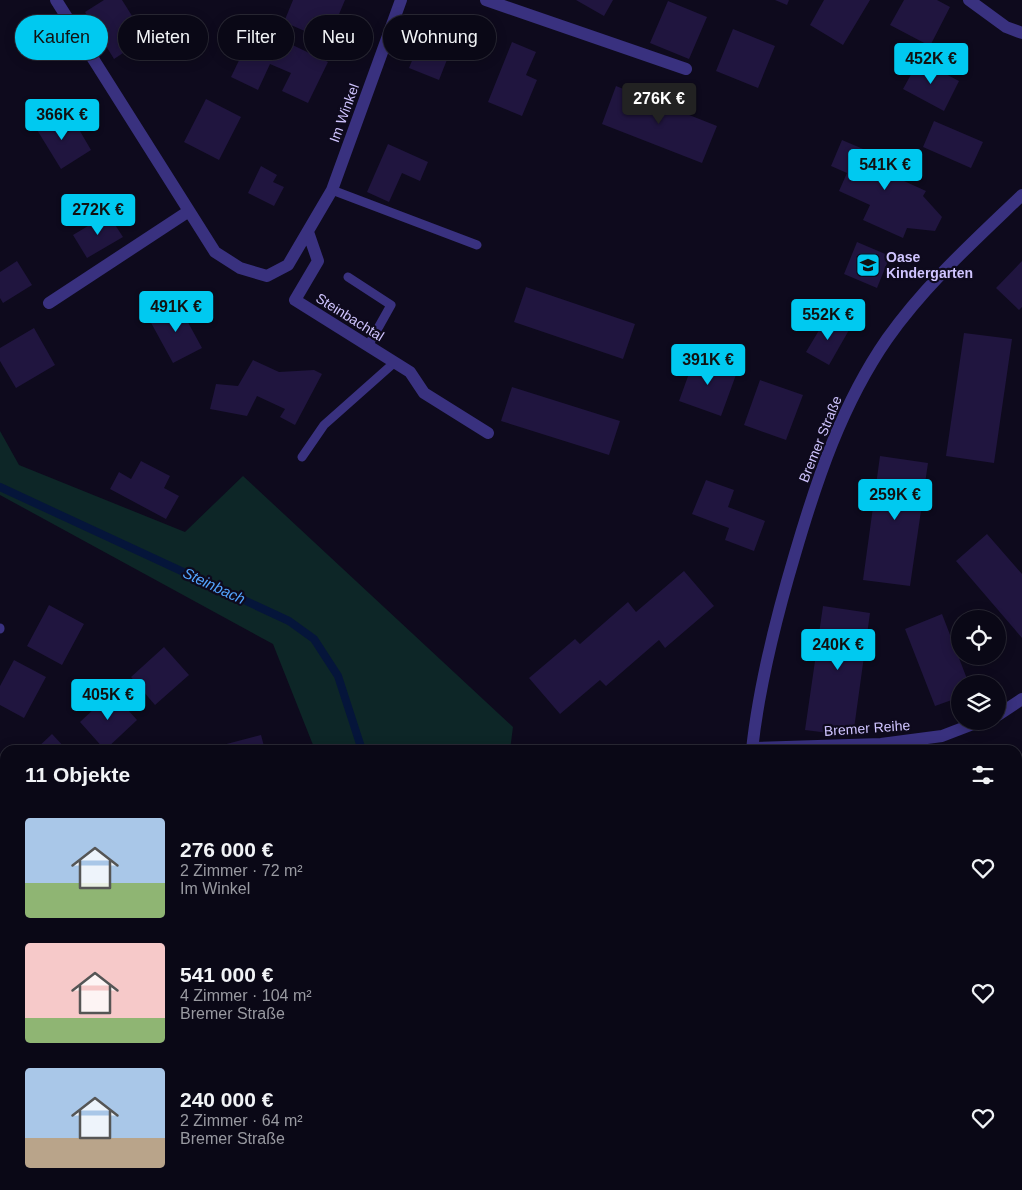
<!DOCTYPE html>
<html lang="de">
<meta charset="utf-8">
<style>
:root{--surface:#0a0816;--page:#13111f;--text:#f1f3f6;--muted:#999aa1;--line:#2a2935;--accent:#00c9f0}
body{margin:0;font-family:Arial,sans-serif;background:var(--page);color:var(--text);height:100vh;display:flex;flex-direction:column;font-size:19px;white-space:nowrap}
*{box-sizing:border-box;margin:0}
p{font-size:16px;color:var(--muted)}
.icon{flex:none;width:28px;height:28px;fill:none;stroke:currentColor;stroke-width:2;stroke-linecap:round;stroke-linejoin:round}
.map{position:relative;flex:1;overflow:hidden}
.side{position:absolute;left:0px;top:745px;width:1022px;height:445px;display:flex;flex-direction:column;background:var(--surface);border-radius:15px 15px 0 0;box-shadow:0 2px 12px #0003,0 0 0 1px var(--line)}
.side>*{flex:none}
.hud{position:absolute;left:15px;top:15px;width:500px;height:45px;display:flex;gap:10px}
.buttons{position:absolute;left:951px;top:610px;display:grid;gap:10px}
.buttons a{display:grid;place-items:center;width:55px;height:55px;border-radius:50%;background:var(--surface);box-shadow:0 2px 12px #0003,0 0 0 1px var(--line);font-size:25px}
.price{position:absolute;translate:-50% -42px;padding:0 11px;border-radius:5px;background:var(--accent);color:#111;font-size:16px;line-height:32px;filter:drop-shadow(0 1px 2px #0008)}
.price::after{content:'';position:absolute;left:50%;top:30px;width:15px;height:11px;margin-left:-8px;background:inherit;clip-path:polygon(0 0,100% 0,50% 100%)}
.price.current{background:#222;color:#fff}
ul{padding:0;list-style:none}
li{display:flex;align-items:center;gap:15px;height:125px;padding:0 25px}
li span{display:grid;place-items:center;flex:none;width:140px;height:100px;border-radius:5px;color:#555}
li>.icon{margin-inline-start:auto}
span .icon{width:60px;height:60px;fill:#fffc;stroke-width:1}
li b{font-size:21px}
h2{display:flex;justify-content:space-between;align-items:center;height:60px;padding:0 25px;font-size:21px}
.tag{padding:0 18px;border-radius:22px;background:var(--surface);box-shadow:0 2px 12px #0003,0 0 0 1px var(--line);font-size:18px;line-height:45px}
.tag.current{background:var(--accent);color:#111}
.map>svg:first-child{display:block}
.green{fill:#0d2627}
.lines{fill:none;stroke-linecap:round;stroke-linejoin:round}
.stream{stroke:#05153a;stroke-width:8}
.building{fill:#20153f}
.service{stroke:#39317f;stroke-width:9}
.minor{stroke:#39317f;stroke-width:12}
.tertiary{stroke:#39317f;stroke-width:12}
.labels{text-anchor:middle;stroke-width:4.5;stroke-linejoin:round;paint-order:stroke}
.street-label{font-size:14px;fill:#d0c5ff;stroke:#0e0a1d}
.poi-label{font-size:14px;font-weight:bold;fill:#d0c5ff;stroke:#0e0a1d;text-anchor:start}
.water-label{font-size:15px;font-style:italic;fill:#53a5ff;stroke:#0e0a1d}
</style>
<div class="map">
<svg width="1022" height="1190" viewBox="0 0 1022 1190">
<rect width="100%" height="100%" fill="#0e0a1d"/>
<path class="green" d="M0,431L19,465L185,532L243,476L513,727L510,750H315L273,644L0,495Z
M380,1185H519L526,1190H384Z"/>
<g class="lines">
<path class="stream" d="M0,487L289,621L314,639L338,676L362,750
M444,1185L447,1190"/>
</g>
<path class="building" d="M104,0H122L146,38L114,59L85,12Z
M293,0H345L334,26L314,17L307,32L284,22Z
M576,0H613L604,16Z
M775,0H789L787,5Z
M824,0H870L843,45L810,25Z
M904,0H937L950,7L930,46L890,25Z
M668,1L707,17L689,59L650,43Z
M255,27L328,62L308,103L282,91L291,73L270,64L258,90L231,77Z
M733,29L775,46L758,88L716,71Z
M420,41L450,52L439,80L409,68Z
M512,42L536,52L526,75L537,80L522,116L488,102Z
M919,60L959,81L944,111L903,89Z
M616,86L717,126L702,163L602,124Z
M206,99L241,117L219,160L184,142Z
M53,113L65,134L77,126L91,150L61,169L34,125Z
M934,121L983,142L971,168L923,147Z
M842,140L910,169L904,181L926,191L923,196L942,217L935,231L907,228L903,238L863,220L870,205L839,191L847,173L831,166Z
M388,144L428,162L420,181L402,173L389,202L367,192Z
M261,166L277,175L273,182L284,187L274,206L248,193Z
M108,214L123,237L87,258L73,235Z
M857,242L890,256L877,288L844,274Z
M17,261L32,285L3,303L0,298V272Z
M1022,261V307L1019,310L996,288Z
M526,287L635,324L623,359L514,322Z
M178,304L202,348L173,363L149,319Z
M827,317L849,330L829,365L806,352Z
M34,328L55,365L16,388L0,361V348Z
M964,333L1012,339L994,463L946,456Z
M695,357L737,372L721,416L679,401Z
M253,360L279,372L314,370L322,374L295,425L280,417L285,409L257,396L247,416L210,409L216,384L238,386Z
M760,380L803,395L786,440L744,425Z
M512,387L620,421L609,455L501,421Z
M880,456L928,463L910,586L863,580Z
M141,461L170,476L164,488L179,496L166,519L110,489L119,472L131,479Z
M706,480L734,490L728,507L765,521L754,551L725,540L729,528L692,514Z
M987,534L1022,574V638L956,561Z
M684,571L714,606L665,648L659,640L606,686L600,680L560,714L529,678L575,639L580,644L628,602L636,612Z
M49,605L84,624L62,665L27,646Z
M823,606L870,613L853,736L805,730Z
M942,614L969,684H960V697L935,706L905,629Z
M164,647L189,675L155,705L131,677Z
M14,660L46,677L24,718L0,705V686Z
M112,692L137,720L105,750L80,722Z
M52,734L67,750H35Z
M261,735L265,750H220L219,746Z
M1,1017L5,1020V1057L3,1055L0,1060Z
M0,1071L5,1075V1079L0,1086Z
M288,1185H338L341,1190H291Z
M570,1185H609L598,1190H573Z"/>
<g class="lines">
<path class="service" d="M332,190L477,245
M348,277L391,305L368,346
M302,457L324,425L395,362
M0,629V628"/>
<path class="minor" d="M56,0L215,252L240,268L267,276L288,265L332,190L401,0
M486,0L686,69
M969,0L1006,27L1022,33
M308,232L318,261L295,300L410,372L424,393L488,433
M49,303L189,211
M998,715L1022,699
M752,748L881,744L942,736L981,721
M0,865L5,860
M0,964L5,958
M218,1190L222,1185"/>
<path class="tertiary" d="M752,750C759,684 776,618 795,554C817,479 842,404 887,339C925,285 975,240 1022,195
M0,935L5,939
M240,1185L245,1190
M784,1185V1190"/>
</g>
<defs>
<g id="school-square" transform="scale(1.25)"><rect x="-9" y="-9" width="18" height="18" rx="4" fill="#00c9f0" stroke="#0e0a1d"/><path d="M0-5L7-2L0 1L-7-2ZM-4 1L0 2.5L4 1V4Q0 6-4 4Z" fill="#111"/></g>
</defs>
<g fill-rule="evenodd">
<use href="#school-square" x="868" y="265"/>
</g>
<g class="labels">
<g class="street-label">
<text transform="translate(344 113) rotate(-70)" y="5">Im Winkel</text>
<text transform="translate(350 317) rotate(32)" y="5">Steinbachtal</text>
<text transform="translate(820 439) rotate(-68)" y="5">Bremer Straße</text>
<text transform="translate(867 728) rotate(-4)" y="5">Bremer Reihe</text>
</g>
<g class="poi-label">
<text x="886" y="262">Oase<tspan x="886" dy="16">Kindergarten</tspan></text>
</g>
<g class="water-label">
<text transform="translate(214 586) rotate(25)" y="5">Steinbach</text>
</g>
</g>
</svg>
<div class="buttons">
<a><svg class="icon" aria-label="locate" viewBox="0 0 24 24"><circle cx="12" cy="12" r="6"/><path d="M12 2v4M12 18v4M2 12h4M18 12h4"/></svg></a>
<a><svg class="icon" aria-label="layers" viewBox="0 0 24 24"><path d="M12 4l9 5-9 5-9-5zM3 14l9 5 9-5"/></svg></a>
</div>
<b class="price" style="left:931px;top:85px">452K €</b>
<b class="price current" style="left:659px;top:125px">276K €</b>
<b class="price" style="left:62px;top:141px">366K €</b>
<b class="price" style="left:885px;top:191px">541K €</b>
<b class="price" style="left:98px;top:236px">272K €</b>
<b class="price" style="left:176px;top:333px">491K €</b>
<b class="price" style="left:828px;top:341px">552K €</b>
<b class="price" style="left:708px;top:386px">391K €</b>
<b class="price" style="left:895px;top:521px">259K €</b>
<b class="price" style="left:838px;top:671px">240K €</b>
<b class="price" style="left:108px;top:721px">405K €</b>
<div class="hud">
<a class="tag current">Kaufen</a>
<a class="tag">Mieten</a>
<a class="tag">Filter</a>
<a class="tag">Neu</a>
<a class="tag">Wohnung</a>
</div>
<section class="side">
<h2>11 Objekte<svg class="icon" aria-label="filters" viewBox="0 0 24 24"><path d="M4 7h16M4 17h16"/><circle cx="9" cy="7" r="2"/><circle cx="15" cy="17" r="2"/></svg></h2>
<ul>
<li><span style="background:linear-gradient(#a9c7e8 65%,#8fb573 0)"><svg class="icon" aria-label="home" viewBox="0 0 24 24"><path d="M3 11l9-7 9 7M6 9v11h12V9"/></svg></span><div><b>276 000 €</b><p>2 Zimmer · 72 m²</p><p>Im Winkel</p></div><svg class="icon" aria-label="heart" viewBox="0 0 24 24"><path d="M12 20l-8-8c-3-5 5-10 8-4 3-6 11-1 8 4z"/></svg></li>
<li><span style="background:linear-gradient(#f6c9c9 75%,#8fb573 0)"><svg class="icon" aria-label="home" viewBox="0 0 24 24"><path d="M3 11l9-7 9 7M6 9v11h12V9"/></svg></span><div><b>541 000 €</b><p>4 Zimmer · 104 m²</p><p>Bremer Straße</p></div><svg class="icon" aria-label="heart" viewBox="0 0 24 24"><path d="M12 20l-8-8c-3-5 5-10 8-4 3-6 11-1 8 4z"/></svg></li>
<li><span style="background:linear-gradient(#a9c7e8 70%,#b9a48a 0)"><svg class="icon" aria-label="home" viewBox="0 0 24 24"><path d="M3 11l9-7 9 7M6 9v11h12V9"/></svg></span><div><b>240 000 €</b><p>2 Zimmer · 64 m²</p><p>Bremer Straße</p></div><svg class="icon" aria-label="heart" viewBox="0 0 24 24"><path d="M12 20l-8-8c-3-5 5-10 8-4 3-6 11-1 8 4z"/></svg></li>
</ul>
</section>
</div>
